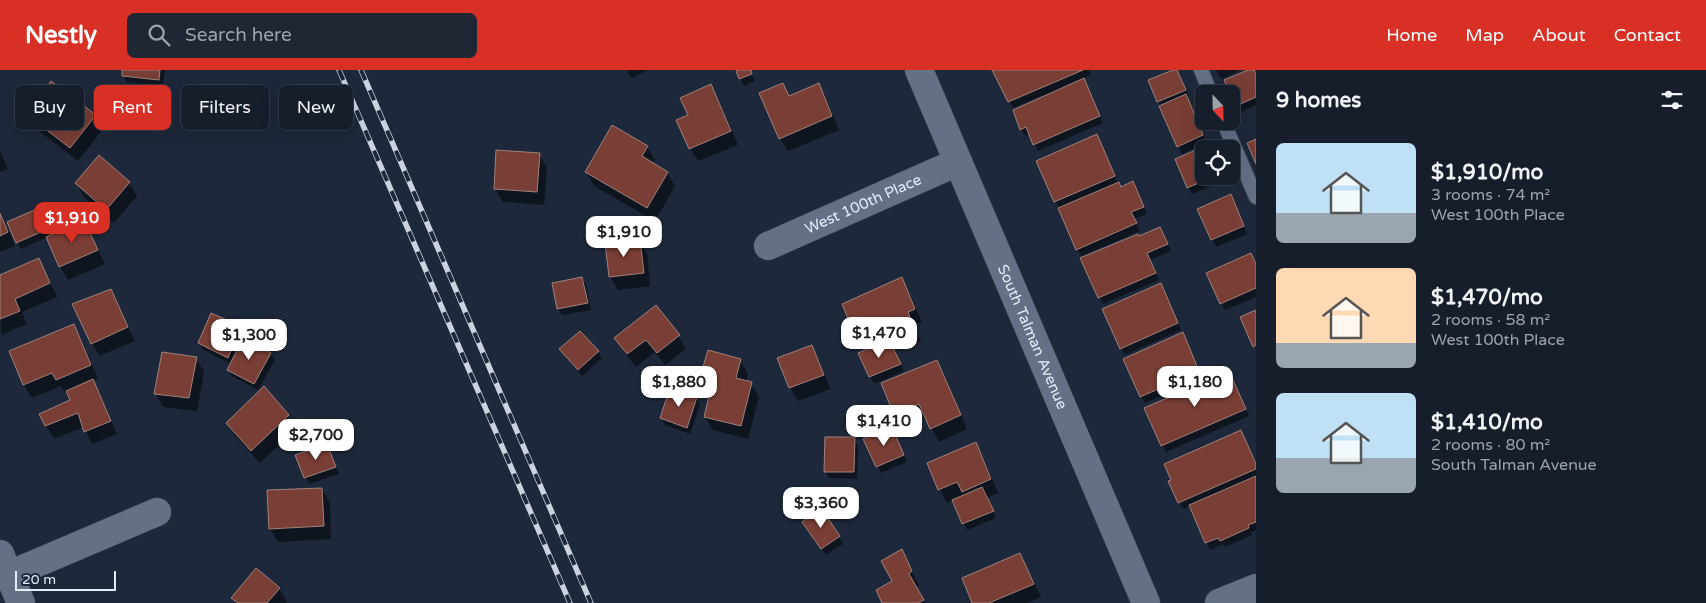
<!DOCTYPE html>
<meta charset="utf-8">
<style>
:root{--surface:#161e2c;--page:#1f2734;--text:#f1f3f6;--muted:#9ea2a9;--line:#353c48;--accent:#d93025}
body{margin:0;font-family:"Varela Round",sans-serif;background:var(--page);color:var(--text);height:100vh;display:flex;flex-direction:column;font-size:19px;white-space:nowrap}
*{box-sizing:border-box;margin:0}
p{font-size:16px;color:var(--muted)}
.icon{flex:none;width:28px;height:28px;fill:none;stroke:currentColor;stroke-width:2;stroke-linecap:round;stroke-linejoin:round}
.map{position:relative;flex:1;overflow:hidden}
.details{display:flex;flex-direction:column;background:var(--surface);width:450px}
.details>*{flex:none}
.top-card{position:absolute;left:15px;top:15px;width:475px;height:45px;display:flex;gap:10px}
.needle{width:32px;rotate:158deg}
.tools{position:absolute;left:1195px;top:15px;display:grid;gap:10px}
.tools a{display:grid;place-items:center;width:45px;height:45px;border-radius:8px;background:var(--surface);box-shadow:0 5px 20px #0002,0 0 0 1px var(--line);font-size:25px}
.scale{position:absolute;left:15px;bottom:12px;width:101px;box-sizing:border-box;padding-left:5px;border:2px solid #e5ecf9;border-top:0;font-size:14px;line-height:18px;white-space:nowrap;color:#e5ecf9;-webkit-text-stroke:4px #1d283a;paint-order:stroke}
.price{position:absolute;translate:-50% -42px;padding:0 11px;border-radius:10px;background:#fff;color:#222;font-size:16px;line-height:32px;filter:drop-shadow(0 1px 2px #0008)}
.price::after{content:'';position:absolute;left:50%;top:30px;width:15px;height:11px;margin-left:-8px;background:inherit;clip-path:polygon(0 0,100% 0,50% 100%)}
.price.active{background:var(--accent);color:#fff}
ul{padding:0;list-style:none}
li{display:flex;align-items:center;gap:15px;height:125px;padding:0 20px}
li span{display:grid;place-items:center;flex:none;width:140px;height:100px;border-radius:8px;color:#555}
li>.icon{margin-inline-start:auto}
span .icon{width:60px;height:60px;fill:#fffc;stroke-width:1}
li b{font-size:21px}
h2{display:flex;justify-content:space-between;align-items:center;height:60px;padding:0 20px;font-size:21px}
.chip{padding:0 18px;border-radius:8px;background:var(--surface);box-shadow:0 5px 20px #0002,0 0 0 1px var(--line);font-size:18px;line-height:45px}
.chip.active{background:var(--accent);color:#fff}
header{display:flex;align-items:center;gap:30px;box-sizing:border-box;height:70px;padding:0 25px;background:var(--accent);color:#fff}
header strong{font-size:24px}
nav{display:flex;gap:28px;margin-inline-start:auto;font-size:18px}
.search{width:350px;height:45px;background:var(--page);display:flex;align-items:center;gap:12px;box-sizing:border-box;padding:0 18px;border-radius:8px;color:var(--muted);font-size:19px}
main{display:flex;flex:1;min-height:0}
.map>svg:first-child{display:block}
.shadow{fill:#0007}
.building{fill:#793e35;stroke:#a0827d}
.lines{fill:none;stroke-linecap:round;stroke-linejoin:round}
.lane-casing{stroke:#3c4555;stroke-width:16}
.street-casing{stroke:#3c4555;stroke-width:29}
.lane{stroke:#637086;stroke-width:14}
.street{stroke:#637086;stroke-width:28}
.rail-casing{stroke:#cbd2e0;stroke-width:5.5}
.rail{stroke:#1d283a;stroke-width:4;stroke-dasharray:11;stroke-linecap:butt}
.labels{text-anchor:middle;stroke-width:4.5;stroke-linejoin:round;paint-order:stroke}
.street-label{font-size:15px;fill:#e5ecf9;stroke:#1d283a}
</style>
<header>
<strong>Nestly</strong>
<div class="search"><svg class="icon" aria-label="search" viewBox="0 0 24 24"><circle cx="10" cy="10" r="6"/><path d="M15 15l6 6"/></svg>Search here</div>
<nav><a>Home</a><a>Map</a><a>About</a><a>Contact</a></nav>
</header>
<main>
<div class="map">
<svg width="1256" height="533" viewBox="0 0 1256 533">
<rect width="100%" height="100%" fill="#1d283a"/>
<path class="shadow" d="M124,0H165L163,16L127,12L123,6Z
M627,0H648L631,8Z
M741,0H750L755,11L744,16L737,2Z
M994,0H1089L1091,5L1082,9L1103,53L1038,81L1030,64L1025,66L1021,59L1042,28L1041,26L1013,38Z
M1216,0H1241L1221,9Z
M1251,0H1253L1256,5V35L1241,42L1237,36Z
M1180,7L1189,27L1186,28L1206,72L1182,84L1149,11Z
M818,15L826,28L839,60L788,81L780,68L790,28Z
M710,16L718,29L738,75L698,91L690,78V46Z
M28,45L95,46L103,59L78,91L35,58Z
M1100,73L1118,114L1121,118L1133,113L1147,144L1134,149L1140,161L1081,186L1038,92Z
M647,77L655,90L653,93L667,103L675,116L655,151L594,116L586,102Z
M1204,79V106H1218L1221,112L1192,124L1188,117Z
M0,81L8,99L0,102Z
M539,84L547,98L544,135L503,132L495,119Z
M99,87L129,113L137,126L114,153L84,127L76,113Z
M1234,133L1247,164L1216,177L1199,140Z
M39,140L51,166L84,152L105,194L68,210L60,196L48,167L21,179L17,172Z
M0,141L15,176L0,182Z
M1164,165L1171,181L1150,190L1159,210L1103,234L1082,189L1139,168Z
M639,170L647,184L650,216L618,220L610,206Z
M39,189L57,227L22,242L27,254L1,265L0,206Z
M1256,194V227L1225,240L1221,233Z
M582,208L586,215L591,240L562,245L558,239Z
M902,209L909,222L922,252L914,255L921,271L901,280L897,273L891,275L904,301L874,314L860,283L865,281L843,235Z
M110,221L135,271L99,286L92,273Z
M1164,222L1181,260L1125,285L1121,278Z
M73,255L81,269L98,308L92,311L100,324L117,364L92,374L84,357L54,369L46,356L71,331L67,322L65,323L61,316L32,328L24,315L11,281Z
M240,257L244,264L242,269L271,284L275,290L258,320L232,306L228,300L231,294L203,280L199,273Z
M678,266L686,279L665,295L655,282L636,297L624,282L616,269Z
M1186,270L1202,308L1145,333L1141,326Z
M811,277L819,290L830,319L798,331L790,317Z
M561,280L598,282L602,288L582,306L565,286Z
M196,288L204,302L197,341L163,337L156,324Z
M740,290L748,304L746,312L751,314L759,327L748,369L713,360L705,347L710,328L708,327L700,314Z
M937,291L944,304L967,359L939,372L926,348L903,358L896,344Z
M1232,309L1249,346L1166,382L1162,375Z
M696,328L700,335L690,364L665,355L661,348Z
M288,346L296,359L260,393L235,366L227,353Z
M895,365L907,392L881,403L877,396Z
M854,369L858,376L857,409L829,408L825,401Z
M975,374L983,387L998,423L987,428L996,448L967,460L953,430L947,433L940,419L929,394Z
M327,375L339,404L309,414L305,407Z
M1256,395V460L1251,463L1252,465L1225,477L1223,474L1210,480L1190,436L1183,439L1179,432Z
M322,419L330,433L331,469L278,472L270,459Z
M821,440L843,474L826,485L807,459Z
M901,481L919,515L916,518L925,533H884L894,512Z
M1020,484L1041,527L1027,533H974Z
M279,518L287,532L286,533H236L233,528Z"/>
<path class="building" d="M122,0H160L159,10L122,6Z
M738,0H751L752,4L739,9L736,1Z
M992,0H1083L1008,32Z
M1173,0H1177L1186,20L1157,32L1148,10Z
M1248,0H1254L1256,4V27L1236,36L1224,10Z
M1084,8L1100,46L1033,75L1026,57L1020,60L1013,40Z
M51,11L96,45L70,78L26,44Z
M783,13L789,26L819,13L832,46L779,69L759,23Z
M711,14L731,61L689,79L676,50L688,45L680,28Z
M1186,24L1203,65L1177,77L1159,36Z
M612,55L648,76L642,86L668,102L647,138L585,102Z
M1097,64L1115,106L1054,132L1036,91Z
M1256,69V94L1247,73Z
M1205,76L1206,79H1204V106H1215L1187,118L1175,89Z
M496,80L540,83L537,122L494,119Z
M99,85L130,112L106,140L75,113Z
M1133,111L1144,137L1131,142L1137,153L1076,180L1058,138L1119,112L1121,117Z
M1231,124L1244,156L1211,170L1197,139Z
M39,138L48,159L16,173L7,152Z
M0,143L8,162L0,166Z
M84,150L98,180L59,197L46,167Z
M1160,157L1168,174L1147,183L1156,203L1098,228L1080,188L1138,164L1139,166Z
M640,169L644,203L609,207L605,173Z
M1251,183L1256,194V218L1220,234L1206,203Z
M39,188L50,213L15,229L20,241L0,249V205Z
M582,207L588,233L557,239L552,213Z
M902,207L915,239L908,242L914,257L892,267L889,260L858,272L842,234Z
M1161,213L1178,253L1120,279L1102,239Z
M111,219L128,257L91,274L72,234Z
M656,235L680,265L657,283L646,270L627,284L614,268Z
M1256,240V275L1253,277L1240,247Z
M211,243L241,256L228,288L198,273Z
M74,254L91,295L56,310L52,303L23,315L9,281Z
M580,261L599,281L578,300L559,279Z
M1183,262L1199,301L1140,327L1123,289Z
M243,268L271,283L254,314L227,300Z
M889,270L901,294L869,307L858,283Z
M812,275L824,305L789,318L777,288Z
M708,280L741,289L736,308L752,312L741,356L704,347L711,318L698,314Z
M162,282L197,287L189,328L154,324Z
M937,290L961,345L930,359L919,334L894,345L881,313Z
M1229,301L1246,339L1161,376L1144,338Z
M93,309L111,351L84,362L78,343L45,356L39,344L70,330L66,321Z
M264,316L289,345L251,381L226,353Z
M670,318L697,327L687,358L660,348Z
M892,357L904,385L876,397L863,369Z
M1241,360L1256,394V399L1178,433L1168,411L1171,410L1164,394Z
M825,367H855L854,402H824Z
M976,372L991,409L962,422L957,412L938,420L927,393Z
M327,374L336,397L304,408L295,385Z
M1256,406V452L1248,455L1249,458L1220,471L1218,468L1205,473L1189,435Z
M982,417L994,441L962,454L952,430Z
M322,418L324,456L269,459L267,420Z
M821,438L840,466L821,479L802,452Z
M902,479L912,501L909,504L924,530L918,533H882L876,520L892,511L881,491Z
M1020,483L1034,514L989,533H972L962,508Z
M256,498L280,518L267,533H238L231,528Z"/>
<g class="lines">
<g class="lane-casing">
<path id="lane" d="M1201,0L1211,24
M1223,51L1256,127"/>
</g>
<g class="street-casing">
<g id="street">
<path id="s1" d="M919,0L1146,533"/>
<path id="s2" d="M768,176L958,92"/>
<path d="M0,484L21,533"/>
<path d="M9,505L157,442"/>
<path d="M1219,533L1256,518"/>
</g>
</g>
<use href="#lane" class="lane"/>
<use href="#street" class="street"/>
<g class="rail-casing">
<path id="rail" d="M339,0L570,533
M361,0L591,533"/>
</g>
<use href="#rail" class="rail"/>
</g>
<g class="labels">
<g class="street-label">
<text dy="5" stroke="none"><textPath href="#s2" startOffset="104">West 100th Place</textPath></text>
<text dy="5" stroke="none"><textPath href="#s1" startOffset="290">South Talman Avenue</textPath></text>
</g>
</g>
</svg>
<div class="tools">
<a><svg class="needle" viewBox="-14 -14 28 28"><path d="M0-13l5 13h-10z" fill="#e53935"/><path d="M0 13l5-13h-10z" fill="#9ea2a9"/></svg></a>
<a><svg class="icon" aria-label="locate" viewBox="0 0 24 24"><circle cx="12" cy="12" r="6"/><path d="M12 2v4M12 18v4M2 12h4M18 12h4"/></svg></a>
</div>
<div class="scale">20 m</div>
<b class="price active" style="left:72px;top:174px">$1,910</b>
<b class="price" style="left:624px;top:188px">$1,910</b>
<b class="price" style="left:879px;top:289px">$1,470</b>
<b class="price" style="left:249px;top:291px">$1,300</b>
<b class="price" style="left:679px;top:338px">$1,880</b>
<b class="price" style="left:1195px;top:338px">$1,180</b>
<b class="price" style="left:884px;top:377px">$1,410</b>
<b class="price" style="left:316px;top:391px">$2,700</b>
<b class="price" style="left:821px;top:459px">$3,360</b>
<div class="top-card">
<a class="chip">Buy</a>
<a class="chip active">Rent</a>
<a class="chip">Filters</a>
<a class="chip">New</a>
</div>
</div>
<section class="details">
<h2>9 homes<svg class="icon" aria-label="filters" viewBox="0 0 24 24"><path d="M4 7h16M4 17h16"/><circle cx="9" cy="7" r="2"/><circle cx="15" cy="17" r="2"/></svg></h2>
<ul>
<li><span style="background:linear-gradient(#bfe0f5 70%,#9aa5b1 0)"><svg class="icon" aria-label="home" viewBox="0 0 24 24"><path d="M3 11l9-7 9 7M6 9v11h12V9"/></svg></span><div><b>$1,910/mo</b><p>3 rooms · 74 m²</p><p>West 100th Place</p></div></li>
<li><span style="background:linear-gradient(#ffd9b3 75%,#9aa5b1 0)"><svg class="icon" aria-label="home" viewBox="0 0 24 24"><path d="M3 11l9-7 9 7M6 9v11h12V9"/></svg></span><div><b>$1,470/mo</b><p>2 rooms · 58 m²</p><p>West 100th Place</p></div></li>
<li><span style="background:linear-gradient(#bfe0f5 65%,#9aa5b1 0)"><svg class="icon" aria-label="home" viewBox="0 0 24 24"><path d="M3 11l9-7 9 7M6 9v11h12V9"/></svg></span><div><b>$1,410/mo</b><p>2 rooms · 80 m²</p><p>South Talman Avenue</p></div></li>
</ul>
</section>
</main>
